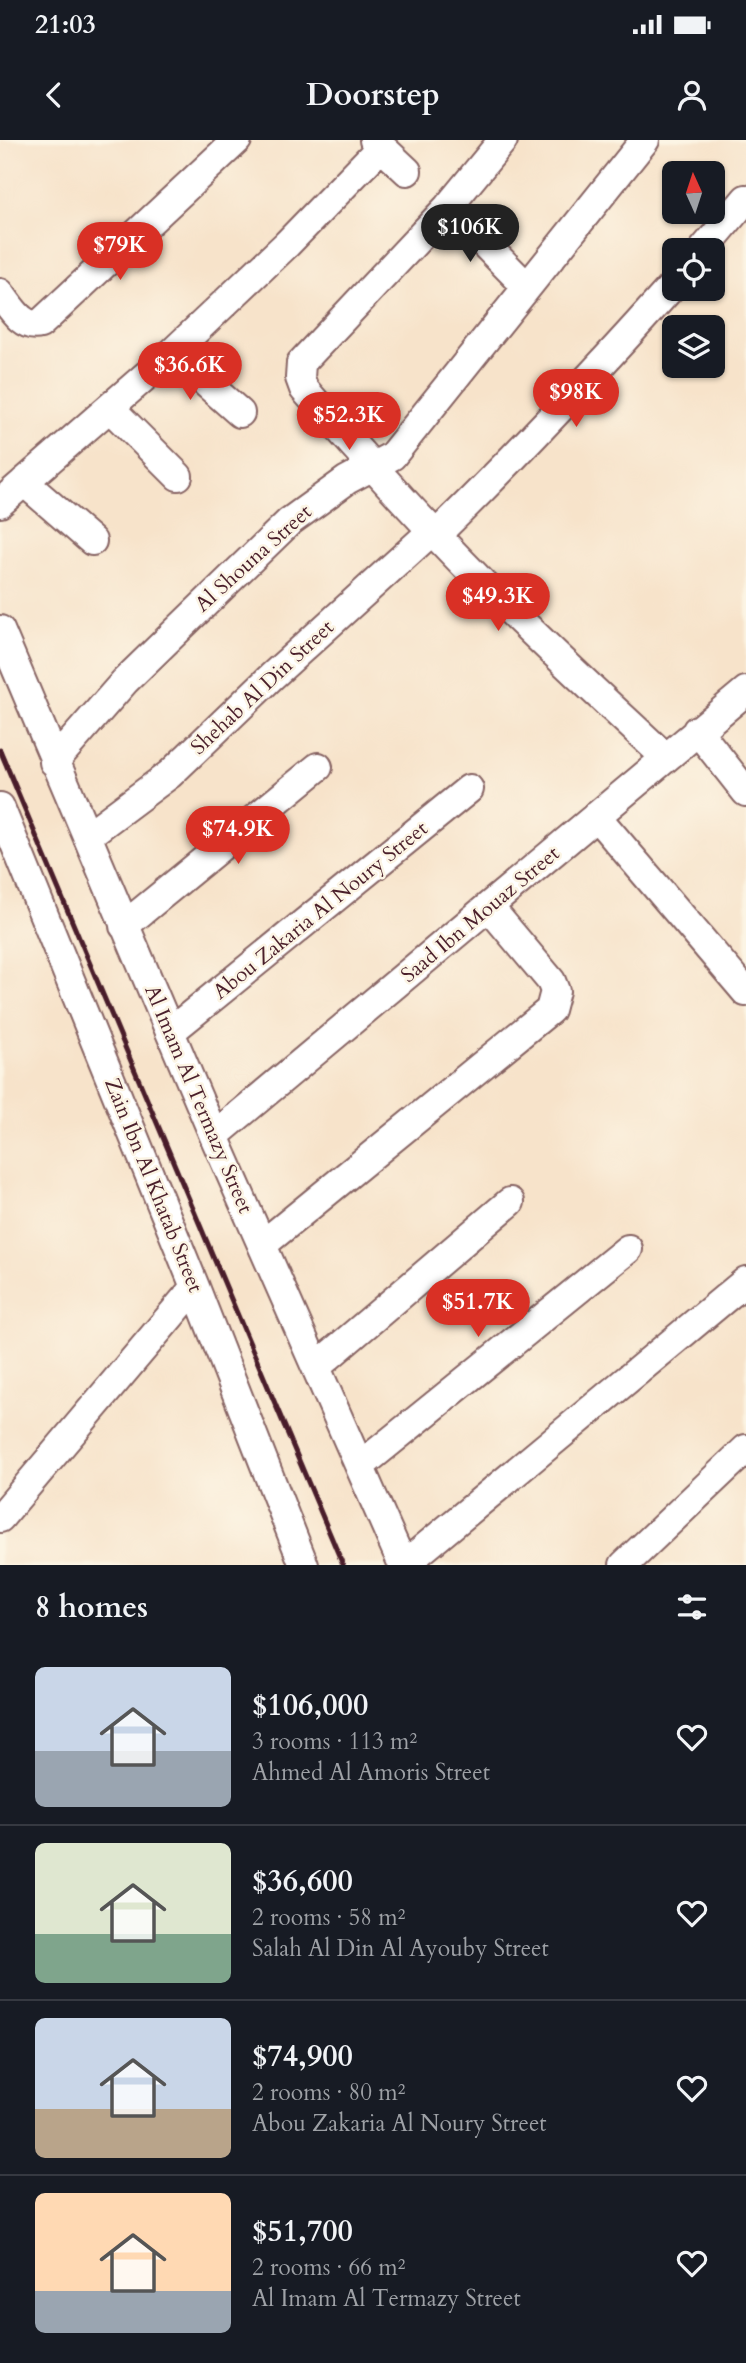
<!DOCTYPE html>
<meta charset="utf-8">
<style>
:root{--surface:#171b24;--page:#242831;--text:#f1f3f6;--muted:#9ea1a6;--line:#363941;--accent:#d93025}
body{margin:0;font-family:Cardo,serif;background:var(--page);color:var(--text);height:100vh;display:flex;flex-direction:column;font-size:26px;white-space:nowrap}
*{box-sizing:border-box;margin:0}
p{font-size:23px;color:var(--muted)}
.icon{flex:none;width:38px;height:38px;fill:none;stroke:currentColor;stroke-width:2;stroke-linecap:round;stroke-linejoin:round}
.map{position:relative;height:1425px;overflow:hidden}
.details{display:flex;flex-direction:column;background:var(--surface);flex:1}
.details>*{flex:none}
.needle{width:46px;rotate:357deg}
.controls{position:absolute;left:662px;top:21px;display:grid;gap:14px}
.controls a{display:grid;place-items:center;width:63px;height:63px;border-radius:10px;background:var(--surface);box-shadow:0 2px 5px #0004;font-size:35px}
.price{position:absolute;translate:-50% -60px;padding:0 16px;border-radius:24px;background:var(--accent);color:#fff;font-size:23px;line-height:46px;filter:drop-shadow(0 2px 4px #0008)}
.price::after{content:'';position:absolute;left:50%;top:42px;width:21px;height:16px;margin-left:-10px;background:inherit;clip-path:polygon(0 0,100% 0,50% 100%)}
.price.active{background:#222;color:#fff}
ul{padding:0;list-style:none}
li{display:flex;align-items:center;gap:21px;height:175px;padding:0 35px}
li+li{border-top:2px solid var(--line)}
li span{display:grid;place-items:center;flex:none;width:196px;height:140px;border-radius:10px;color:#555}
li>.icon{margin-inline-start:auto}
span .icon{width:84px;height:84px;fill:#fffc;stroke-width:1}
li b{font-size:30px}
h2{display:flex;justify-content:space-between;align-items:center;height:84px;padding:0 35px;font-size:30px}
.status{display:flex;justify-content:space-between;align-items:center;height:49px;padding:0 35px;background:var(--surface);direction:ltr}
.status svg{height:19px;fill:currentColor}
header{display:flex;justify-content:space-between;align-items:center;height:91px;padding:0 35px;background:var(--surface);font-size:32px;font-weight:700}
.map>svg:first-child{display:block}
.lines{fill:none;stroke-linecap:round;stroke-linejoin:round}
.minor-casing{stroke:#876463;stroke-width:32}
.minor{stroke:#fff;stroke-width:28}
.rail{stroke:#4a1f2b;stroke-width:5}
.labels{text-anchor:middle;stroke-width:5;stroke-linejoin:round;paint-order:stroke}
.street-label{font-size:21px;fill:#4a1f2b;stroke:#fcf5e5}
</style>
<div class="status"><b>21:03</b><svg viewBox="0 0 49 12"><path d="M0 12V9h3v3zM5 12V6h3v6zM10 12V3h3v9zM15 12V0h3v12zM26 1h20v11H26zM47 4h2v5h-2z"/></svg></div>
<header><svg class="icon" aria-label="back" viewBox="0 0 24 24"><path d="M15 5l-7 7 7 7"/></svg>Doorstep<svg class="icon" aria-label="person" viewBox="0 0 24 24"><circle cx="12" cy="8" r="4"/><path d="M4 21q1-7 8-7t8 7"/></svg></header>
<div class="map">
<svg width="746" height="1425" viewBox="0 0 746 1425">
<rect width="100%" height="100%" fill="#fcf5e5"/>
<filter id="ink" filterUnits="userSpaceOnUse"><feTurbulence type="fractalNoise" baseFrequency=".0143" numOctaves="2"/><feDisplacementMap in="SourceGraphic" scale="14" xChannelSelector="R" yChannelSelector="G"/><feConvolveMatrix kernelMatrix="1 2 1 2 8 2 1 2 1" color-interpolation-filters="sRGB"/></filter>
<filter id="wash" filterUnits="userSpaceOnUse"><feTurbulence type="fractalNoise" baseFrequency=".00686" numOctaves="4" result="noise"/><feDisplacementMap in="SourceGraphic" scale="28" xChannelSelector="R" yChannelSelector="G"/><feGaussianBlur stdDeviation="1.57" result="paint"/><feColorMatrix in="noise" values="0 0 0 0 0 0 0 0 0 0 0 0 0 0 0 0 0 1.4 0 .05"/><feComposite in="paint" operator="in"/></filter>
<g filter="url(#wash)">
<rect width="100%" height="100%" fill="#f7e3ca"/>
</g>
<g filter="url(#ink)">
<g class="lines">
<g class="minor-casing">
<path id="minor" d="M374,0L407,31
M503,0L448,67L301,223L300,238L304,249C374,329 445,408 522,482C569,528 617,572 665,617
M448,67L526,146
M703,110L746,59
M0,153C10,166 22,189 40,184L237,0
M172,213L240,273
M110,268L178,336
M24,342L92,401
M0,363L172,213L287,104L381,7
M436,395C519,314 597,230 674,144
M0,490L214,996L403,1425
M697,590L746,652
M54,622L125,541L289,382L347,340L392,316L645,0
M0,667L195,1147L304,1425
M596,676L746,852
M87,696L170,634L270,538L432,391
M124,786L318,627
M170,892L469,649
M214,996L746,551
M262,1105L550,870L555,851L551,841L489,767
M316,1227L510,1062
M360,1326L628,1109
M0,1378L195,1147
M404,1425L746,1141
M624,1425L746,1309"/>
</g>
<use href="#minor" class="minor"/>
<path class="rail" d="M0,610L343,1425"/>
</g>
</g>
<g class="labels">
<g class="street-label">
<text transform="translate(253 418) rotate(-42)" y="7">Al Shouna Street</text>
<text transform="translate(262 547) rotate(-43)" y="7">Shehab Al Din Street</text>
<text transform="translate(320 770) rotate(-39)" y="7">Abou Zakaria Al Noury Street</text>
<text transform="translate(480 774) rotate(-40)" y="7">Saad Ibn Mouaz Street</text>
<text transform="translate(199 959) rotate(67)" y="7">Al Imam Al Termazy Street</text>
<text transform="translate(154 1045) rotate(68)" y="7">Zain Ibn Al Khatab Street</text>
</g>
</g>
</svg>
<div class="controls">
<a><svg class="needle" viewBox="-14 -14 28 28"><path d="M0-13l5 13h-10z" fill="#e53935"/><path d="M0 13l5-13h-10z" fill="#9ea1a6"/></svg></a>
<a><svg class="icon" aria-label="locate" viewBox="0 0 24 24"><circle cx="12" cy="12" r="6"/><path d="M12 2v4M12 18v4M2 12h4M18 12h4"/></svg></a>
<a><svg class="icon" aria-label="layers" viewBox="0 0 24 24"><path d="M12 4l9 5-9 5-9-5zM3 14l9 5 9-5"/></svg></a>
</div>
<b class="price active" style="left:470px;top:124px">$106K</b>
<b class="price" style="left:120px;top:142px">$79K</b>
<b class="price" style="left:190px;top:262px">$36.6K</b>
<b class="price" style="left:576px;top:289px">$98K</b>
<b class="price" style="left:349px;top:312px">$52.3K</b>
<b class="price" style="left:498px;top:493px">$49.3K</b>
<b class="price" style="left:238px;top:726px">$74.9K</b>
<b class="price" style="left:478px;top:1199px">$51.7K</b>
</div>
<section class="details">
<h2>8 homes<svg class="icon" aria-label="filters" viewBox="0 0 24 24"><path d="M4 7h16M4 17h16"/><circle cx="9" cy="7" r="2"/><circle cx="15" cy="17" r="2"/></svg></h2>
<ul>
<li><span style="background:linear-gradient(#c9d6e8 60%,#9aa5b1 0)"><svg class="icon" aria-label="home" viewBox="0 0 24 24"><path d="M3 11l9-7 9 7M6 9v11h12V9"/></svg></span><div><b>$106,000</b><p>3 rooms · 113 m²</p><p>Ahmed Al Amoris Street</p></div><svg class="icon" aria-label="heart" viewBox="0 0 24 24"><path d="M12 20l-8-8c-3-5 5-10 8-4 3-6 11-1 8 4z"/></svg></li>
<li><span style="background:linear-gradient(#dfe7d0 65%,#7fa58c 0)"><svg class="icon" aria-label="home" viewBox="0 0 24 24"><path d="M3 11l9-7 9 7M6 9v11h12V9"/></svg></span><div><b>$36,600</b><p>2 rooms · 58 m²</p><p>Salah Al Din Al Ayouby Street</p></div><svg class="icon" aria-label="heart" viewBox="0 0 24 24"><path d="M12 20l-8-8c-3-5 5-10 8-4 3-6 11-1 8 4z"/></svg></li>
<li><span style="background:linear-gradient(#c9d6e8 65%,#b9a48a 0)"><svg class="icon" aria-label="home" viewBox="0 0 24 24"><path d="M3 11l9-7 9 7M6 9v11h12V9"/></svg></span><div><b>$74,900</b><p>2 rooms · 80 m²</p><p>Abou Zakaria Al Noury Street</p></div><svg class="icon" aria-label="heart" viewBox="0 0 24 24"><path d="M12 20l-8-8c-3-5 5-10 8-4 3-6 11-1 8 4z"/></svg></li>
<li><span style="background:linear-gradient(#ffd9b3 70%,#9aa5b1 0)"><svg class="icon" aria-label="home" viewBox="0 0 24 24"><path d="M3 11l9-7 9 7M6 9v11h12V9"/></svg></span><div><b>$51,700</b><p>2 rooms · 66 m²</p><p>Al Imam Al Termazy Street</p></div><svg class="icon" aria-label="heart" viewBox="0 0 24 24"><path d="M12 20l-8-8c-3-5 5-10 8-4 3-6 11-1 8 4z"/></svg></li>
</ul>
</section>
